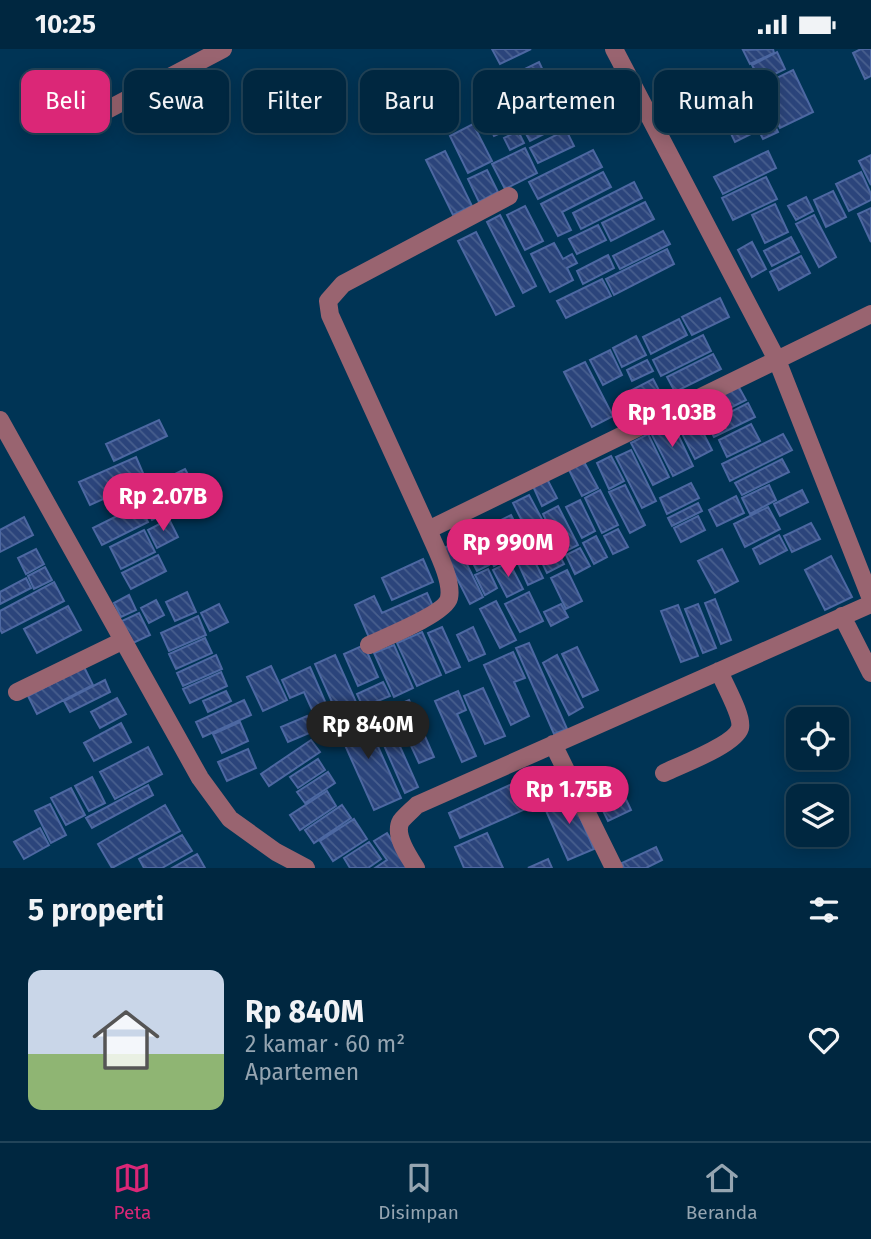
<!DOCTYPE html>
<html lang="id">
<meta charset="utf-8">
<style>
:root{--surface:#002740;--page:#0a2f47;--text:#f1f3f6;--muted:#95a5b1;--line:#224459;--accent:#db2777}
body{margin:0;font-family:"Fira Sans",sans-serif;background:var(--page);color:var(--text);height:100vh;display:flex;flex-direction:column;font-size:26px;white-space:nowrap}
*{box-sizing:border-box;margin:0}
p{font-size:23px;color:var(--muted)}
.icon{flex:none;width:38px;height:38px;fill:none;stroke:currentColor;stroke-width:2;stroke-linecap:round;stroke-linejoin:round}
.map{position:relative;height:819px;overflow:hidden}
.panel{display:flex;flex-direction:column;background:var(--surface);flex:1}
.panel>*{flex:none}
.hud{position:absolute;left:21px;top:21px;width:830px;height:63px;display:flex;gap:14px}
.buttons{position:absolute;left:786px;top:658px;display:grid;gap:14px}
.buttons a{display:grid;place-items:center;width:63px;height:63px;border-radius:14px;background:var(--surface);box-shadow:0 4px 18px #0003,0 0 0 2px var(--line);font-size:35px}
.price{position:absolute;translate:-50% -60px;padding:0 16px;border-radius:24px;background:var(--accent);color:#fff;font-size:23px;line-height:46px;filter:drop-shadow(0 2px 4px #0008)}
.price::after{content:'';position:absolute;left:50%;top:42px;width:21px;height:16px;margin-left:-10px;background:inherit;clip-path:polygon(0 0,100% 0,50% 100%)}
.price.selected{background:#222;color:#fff}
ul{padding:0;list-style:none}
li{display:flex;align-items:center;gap:21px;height:175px;padding:0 28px}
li+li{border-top:2px solid var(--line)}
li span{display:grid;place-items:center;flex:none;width:196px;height:140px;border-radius:14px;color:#555}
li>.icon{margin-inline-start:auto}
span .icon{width:84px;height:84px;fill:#fffc;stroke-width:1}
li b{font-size:30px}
h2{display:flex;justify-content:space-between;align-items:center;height:84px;padding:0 28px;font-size:30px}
.tag{padding:0 24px;border-radius:14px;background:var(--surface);box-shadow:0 4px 18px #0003,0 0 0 2px var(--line);font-size:24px;line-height:63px}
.tag.selected{background:var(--accent);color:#fff}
.status{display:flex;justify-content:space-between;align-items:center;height:49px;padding:0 35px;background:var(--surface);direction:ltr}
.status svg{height:19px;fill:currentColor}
.menu{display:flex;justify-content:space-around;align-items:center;height:98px;border-top:2px solid var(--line);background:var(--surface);font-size:19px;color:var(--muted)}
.menu a{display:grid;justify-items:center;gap:4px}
.menu .selected{color:var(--accent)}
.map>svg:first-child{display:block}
.building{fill:url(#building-back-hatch);stroke:#4d68a2;stroke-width:2}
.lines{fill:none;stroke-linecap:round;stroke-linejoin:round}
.minor{stroke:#996470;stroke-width:18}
</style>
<div class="status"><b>10:25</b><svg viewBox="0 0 49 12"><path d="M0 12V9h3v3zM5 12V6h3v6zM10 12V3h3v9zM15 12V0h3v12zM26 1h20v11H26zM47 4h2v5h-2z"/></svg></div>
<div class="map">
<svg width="871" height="819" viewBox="0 0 871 819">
<defs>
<pattern id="building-back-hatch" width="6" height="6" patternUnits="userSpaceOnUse" patternTransform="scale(1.75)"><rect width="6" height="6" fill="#2b447b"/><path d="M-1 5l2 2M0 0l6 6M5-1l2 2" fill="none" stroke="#485f8e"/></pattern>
</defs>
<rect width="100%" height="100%" fill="#003455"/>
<path class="building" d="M492,0H531L500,15Z
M773,0L774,4L750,15L743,1Z
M861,0H871V27L865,30L853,4Z
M777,3L785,20L760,32L752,16Z
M539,13L546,28L515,43L508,28Z
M793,21L813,63L780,79L760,37Z
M745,29L755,50L718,68L708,47Z
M553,34L561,49L517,71L509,56Z
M762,51L778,83L763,90L747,58Z
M564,54L572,71L530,92L521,76Z
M505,60L514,78L494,87L486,70Z
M744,60L755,83L735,93L724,70Z
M473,75L492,112L468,124L450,87Z
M566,81L574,97L538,114L530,99Z
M518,82L524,94L510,101L504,89Z
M525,99L537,124L505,140L492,115Z
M593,101L602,118L538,150L529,133Z
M445,102L472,157L453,166L426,111Z
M768,102L776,119L723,145L714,128Z
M871,106V136L859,112Z
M487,121L498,143L479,153L468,130Z
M603,123L611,138L562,163L571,181L558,187L541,155Z
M861,123L871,145V151L849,162L836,135Z
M766,128L777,150L733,171L722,149Z
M634,133L642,149L581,180L573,164Z
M833,142L846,168L826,178L814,151Z
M806,148L813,162L796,171L788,157Z
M645,153L654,170L611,192L602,174Z
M775,155L788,183L765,194L752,166Z
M525,157L543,192L525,201L507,166Z
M871,159V193L858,165Z
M500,166L536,237L523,244L487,173Z
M814,166L836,208L819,218L796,175Z
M598,176L606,191L577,205L569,190Z
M663,182L670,195L620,220L613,207Z
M476,183L514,257L496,266L458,192Z
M791,188L799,203L772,217L764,202Z
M752,193L766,220L752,228L738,201Z
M554,194L563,210L572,205L577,214L567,219L573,231L550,243L531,205Z
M667,200L674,215L614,246L606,230Z
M608,206L614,219L583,235L577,222Z
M801,207L810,224L779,241L770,223Z
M602,230L611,247L566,269L557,252Z
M720,249L729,268L692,286L682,268Z
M679,270L687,286L651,305L643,288Z
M703,286L711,302L661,327L653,311Z
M636,287L646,306L622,318L613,299Z
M610,301L622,326L603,336L590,311Z
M713,305L721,320L675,343L667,328Z
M647,311L653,322L632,332L627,321Z
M585,313L613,367L592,378L564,323Z
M653,330L662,347L640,358L632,341Z
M736,333L746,351L704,372L694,354Z
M748,354L755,368L714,388L707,375Z
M692,362L712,401L695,410L675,371Z
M159,371L167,387L114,412L106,395Z
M672,373L693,417L673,427L651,384Z
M751,375L760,392L727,408L719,391Z
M648,385L669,428L653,436L631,394Z
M783,385L792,401L730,432L722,415Z
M631,401L656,452L642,459L616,408Z
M611,407L624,432L609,440L597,414Z
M136,408L146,431L90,456L79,433Z
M582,409L598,439L582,447L567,417Z
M782,410L789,423L742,446L735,434Z
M185,420L197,442L185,448L173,426Z
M546,428L557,449L542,457L532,435Z
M691,434L699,449L667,465L660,449Z
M625,436L645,476L630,484L609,443Z
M769,436L776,451L750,465L742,449Z
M600,441L618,476L602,484L585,449Z
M802,441L808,453L780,467L774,455Z
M170,444L177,458L152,471L145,456Z
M529,446L544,474L527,482L513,454Z
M736,447L744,464L717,477L709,461Z
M580,451L595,482L582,489L566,458Z
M698,454L702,462L672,477L668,469Z
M139,456L148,473L102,496L93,479Z
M558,457L578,496L562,504L543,465Z
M768,458L780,480L745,498L734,475Z
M511,466L530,503L514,511L495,474Z
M698,467L705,481L681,493L674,479Z
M24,468L33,486L0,503V481Z
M169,470L178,488L157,499L148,481Z
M811,474L820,490L792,503L784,487Z
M493,478L508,509L494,517L478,486Z
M618,480L628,498L613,505L604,487Z
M144,481L155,503L121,520L110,498Z
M546,481L564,515L547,524L530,489Z
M779,486L787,501L760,515L753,500Z
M474,487L489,516L477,522L462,493Z
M596,487L607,508L594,515L583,494Z
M456,493L483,548L470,555L442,500Z
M580,499L590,517L575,525L566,506Z
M36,500L44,515L26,525L18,509Z
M722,500L738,532L715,544L698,512Z
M531,505L543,529L528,536L517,512Z
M158,506L166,522L131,540L122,524Z
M831,507L852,548L825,561L805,521Z
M423,510L433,533L392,551L382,529Z
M509,513L523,540L507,548L493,521Z
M45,518L52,531L34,540L28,527Z
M488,520L497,539L485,546L475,526Z
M567,521L582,552L566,560L551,529Z
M26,529L31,539L0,555V543Z
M54,533L64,552L2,584L0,580V562Z
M187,543L196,563L175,572L166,553Z
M529,543L543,572L520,583L505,555Z
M427,544L435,562L370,591L355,556L374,547L382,564Z
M129,546L136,561L121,568L114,554Z
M715,550L731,591L721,595L705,554Z
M156,551L164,566L149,574L141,559Z
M496,552L516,591L500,599L480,560Z
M219,555L228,573L210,582L201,564Z
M561,555L568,568L551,577L544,563Z
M698,555L716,599L703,604L685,560Z
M678,556L698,607L681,613L661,562Z
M68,557L81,581L37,604L24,580Z
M139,564L150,586L133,594L122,572Z
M198,567L206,586L169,602L161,584Z
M442,578L460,618L446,624L428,584Z
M473,578L485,605L469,612L457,586Z
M422,583L441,626L417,637L397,594Z
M205,589L212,604L176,620L169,605Z
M529,594L567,680L554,685L516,599Z
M364,596L378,628L358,637L344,605Z
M394,596L413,639L394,648L374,604Z
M577,598L598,641L583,648L562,605Z
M513,603L525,629L514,633L529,667L511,676L484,616Z
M216,606L222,620L183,637L177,624Z
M335,606L356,653L336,662L315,615Z
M557,606L583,658L569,666L543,614Z
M271,617L287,651L263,662L247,628Z
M84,618L93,636L37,665L28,647Z
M310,618L327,657L313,663L304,643L290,649L282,631Z
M221,623L227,637L190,654L183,640Z
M105,631L110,643L70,663L64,652Z
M383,633L390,647L363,658L357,645Z
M483,639L505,687L485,695L464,647Z
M226,642L231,652L208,663L203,652Z
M458,642L466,661L457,665L476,707L462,713L435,652Z
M117,649L126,665L100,679L91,663Z
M244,651L251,666L203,688L196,673Z
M409,651L434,708L419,714L393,658Z
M381,655L418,738L405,744L368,660Z
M363,664L401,749L374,761L336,676Z
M307,667L314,682L288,693L281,678Z
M240,673L248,692L222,704L213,685Z
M121,674L131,693L94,712L84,694Z
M311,691L320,703L269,737L261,725Z
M148,698L162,725L115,750L100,723Z
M248,700L256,719L227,732L218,713Z
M318,710L325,721L298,739L290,728Z
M328,723L335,734L305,754L297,743Z
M536,724L548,750L460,789L449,764Z
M92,728L105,754L89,762L75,737Z
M617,731L631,761L608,772L593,741Z
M148,736L153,746L92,779L86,769Z
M71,739L85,766L66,776L51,749Z
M327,742L336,757L300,781L290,766Z
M569,743L594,800L568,811L543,755Z
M50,755L66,786L51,794L35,762Z
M165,756L180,782L112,819L98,795Z
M342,756L351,769L314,794L305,781Z
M354,770L367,790L333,812L320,792Z
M40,779L49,796L24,810L14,793Z
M387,784L409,819H375L387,811L374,792Z
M487,784L503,819H464L455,798Z
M182,786L192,802L162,819H144L139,810Z
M369,793L381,810L368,819H350L344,809Z
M656,798L662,811L646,819H624L622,814Z
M197,805L205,819H172Z
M548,810L552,819H528Z"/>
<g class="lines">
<path class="minor" d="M614,0L777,311L871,550
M86,72L223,0
M509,147L343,235L328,252L330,266L428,481L871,265
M0,371L200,729L230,770L276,803L306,819
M842,567L871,624
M369,596C384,589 446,564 449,549C453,531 435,498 428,481
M17,643L122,592
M553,695L614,819
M664,724C680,716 735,696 740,679C743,667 724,635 719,622
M416,819C409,808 393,786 401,772C405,767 412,761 417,756L871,555"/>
</g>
</svg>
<div class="buttons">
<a><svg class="icon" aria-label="locate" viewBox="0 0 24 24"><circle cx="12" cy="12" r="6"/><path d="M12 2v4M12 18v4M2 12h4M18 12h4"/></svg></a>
<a><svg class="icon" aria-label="layers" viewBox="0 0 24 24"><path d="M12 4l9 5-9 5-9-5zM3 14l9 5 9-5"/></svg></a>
</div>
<b class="price" style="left:672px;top:400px">Rp 1.03B</b>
<b class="price" style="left:163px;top:484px">Rp 2.07B</b>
<b class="price" style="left:508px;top:530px">Rp 990M</b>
<b class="price selected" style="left:368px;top:712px">Rp 840M</b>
<b class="price" style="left:569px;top:777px">Rp 1.75B</b>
<div class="hud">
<a class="tag selected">Beli</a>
<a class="tag">Sewa</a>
<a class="tag">Filter</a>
<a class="tag">Baru</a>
<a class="tag">Apartemen</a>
<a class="tag">Rumah</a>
</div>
</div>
<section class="panel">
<h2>5 properti<svg class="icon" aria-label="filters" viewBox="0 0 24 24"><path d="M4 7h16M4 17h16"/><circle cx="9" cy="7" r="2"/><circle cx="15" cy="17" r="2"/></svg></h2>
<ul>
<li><span style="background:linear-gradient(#c9d6e8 60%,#8fb573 0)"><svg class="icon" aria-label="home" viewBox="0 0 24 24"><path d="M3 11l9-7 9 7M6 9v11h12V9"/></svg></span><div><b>Rp 840M</b><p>2 kamar · 60 m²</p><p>Apartemen</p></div><svg class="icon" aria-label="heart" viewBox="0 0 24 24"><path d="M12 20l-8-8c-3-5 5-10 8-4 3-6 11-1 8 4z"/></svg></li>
</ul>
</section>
<nav class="menu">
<a class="selected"><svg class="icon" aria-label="map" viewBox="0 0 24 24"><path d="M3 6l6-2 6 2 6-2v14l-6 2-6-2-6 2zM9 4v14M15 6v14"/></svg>Peta</a>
<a><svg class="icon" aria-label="saved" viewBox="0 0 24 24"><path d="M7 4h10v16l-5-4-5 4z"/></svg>Disimpan</a>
<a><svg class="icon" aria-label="home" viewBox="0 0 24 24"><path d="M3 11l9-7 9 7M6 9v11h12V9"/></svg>Beranda</a>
</nav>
